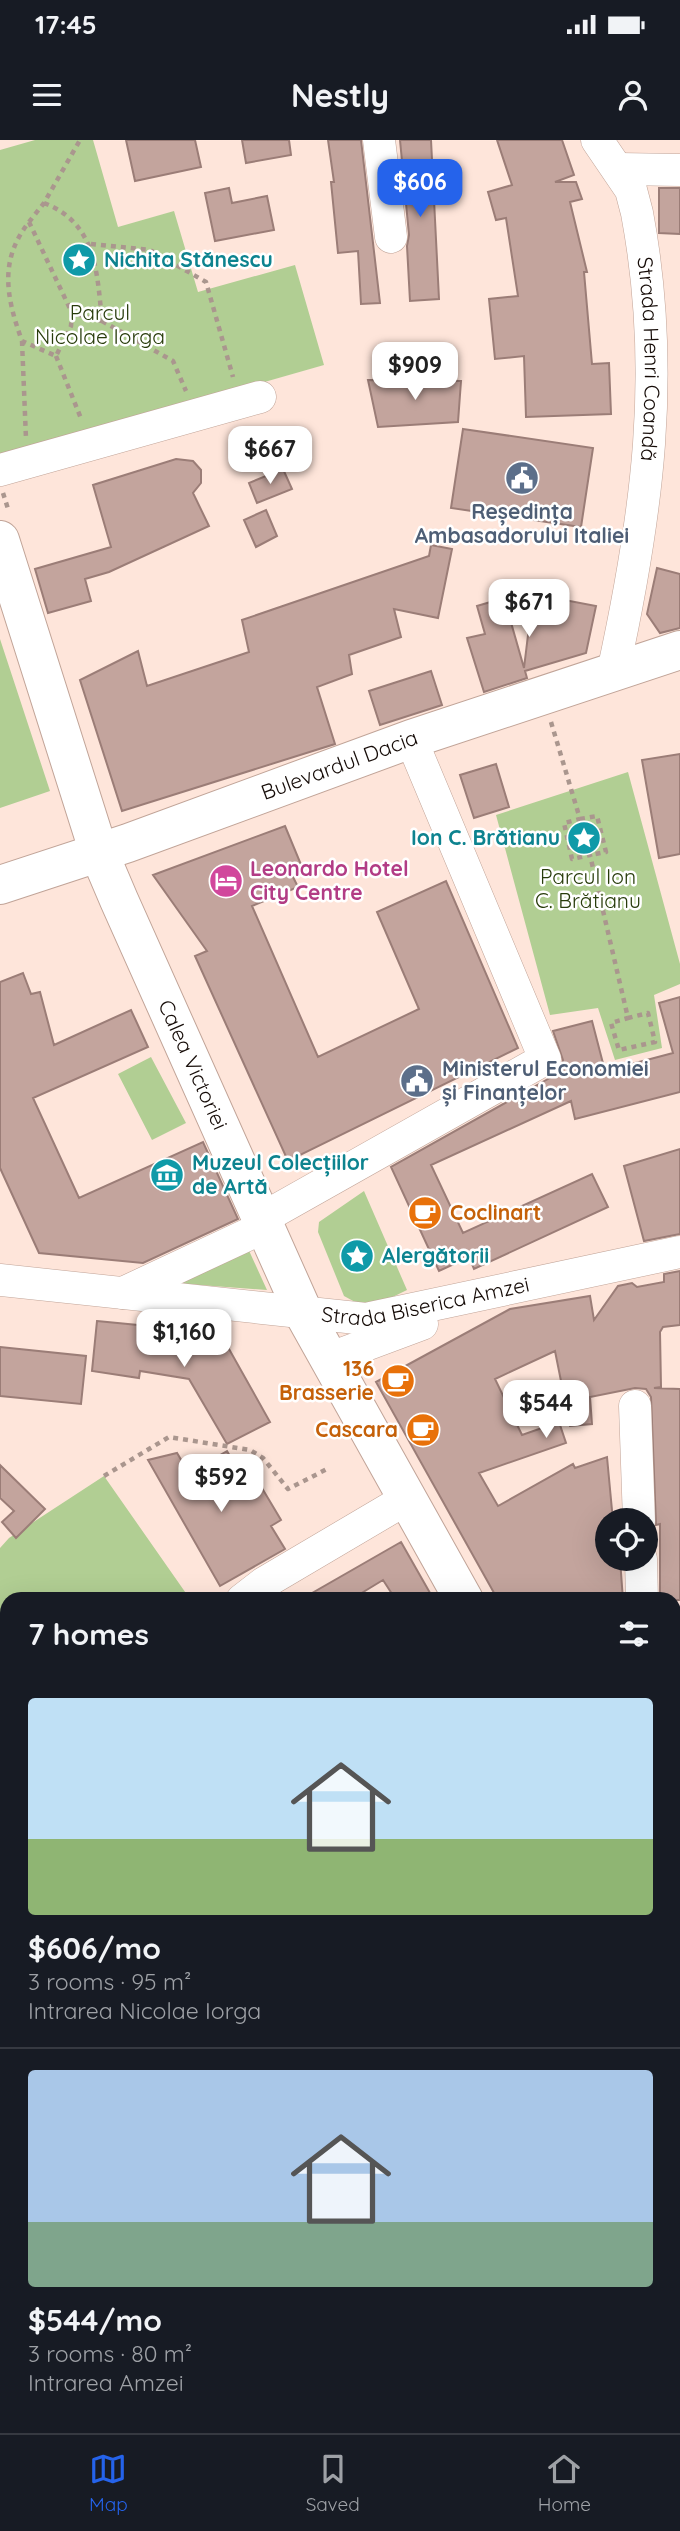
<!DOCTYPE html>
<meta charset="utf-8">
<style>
:root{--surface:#171b24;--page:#242831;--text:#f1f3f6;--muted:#9ea1a6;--line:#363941;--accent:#2563eb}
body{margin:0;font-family:Quicksand,sans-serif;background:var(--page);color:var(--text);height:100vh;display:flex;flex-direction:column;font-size:26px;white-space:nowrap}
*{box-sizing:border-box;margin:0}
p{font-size:23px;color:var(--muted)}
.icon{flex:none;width:38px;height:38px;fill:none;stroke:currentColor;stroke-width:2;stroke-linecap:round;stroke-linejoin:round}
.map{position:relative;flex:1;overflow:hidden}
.panel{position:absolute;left:0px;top:1452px;width:681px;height:842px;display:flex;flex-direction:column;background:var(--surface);border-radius:21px 21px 0 0;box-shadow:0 7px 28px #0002}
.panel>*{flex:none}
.tools{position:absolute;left:595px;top:1368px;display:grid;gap:14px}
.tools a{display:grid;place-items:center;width:63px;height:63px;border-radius:50%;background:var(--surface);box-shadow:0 7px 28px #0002;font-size:35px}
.price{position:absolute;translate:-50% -60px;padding:0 16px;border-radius:14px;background:#fff;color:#222;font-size:23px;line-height:46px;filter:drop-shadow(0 2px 4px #0008)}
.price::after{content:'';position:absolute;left:50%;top:42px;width:21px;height:16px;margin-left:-10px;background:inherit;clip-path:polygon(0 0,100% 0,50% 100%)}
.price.selected{background:var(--accent);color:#fff}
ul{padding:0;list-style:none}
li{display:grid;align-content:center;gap:14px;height:371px;padding:0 28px}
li+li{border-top:2px solid var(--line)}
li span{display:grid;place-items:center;height:217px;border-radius:7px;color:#555}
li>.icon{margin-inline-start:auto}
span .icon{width:126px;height:126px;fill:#fffc;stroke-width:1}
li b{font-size:30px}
h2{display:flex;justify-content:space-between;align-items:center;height:84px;padding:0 28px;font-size:30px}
.status{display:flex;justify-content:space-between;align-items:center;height:49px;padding:0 35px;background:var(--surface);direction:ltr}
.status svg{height:19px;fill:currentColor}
header{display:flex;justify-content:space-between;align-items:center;height:91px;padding:0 28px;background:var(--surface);font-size:32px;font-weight:800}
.dock{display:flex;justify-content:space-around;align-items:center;height:98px;border-top:2px solid var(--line);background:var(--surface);font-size:19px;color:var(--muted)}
.dock a{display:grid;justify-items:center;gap:4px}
.dock .selected{color:var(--accent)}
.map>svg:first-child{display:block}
.green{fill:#b1ce93}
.building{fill:#c3a49d;stroke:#9b7d77;stroke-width:2}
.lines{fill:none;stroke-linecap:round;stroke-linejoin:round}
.minor-casing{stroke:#c1a498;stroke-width:33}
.major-casing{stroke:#c1a498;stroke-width:40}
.path{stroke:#aa968e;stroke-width:4.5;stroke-dasharray:5 5;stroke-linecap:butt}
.minor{stroke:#fff;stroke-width:32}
.major{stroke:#fff;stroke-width:38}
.labels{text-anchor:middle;stroke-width:5;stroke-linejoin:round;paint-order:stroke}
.culture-label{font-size:21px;font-weight:bold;fill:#0d838f;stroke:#fff;text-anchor:start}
.park-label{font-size:21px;fill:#283c0b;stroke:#fff}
.street-label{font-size:21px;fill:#150b07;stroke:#fff}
.service-label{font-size:21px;font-weight:bold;fill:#4e5e75;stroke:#fff}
.hotel-label{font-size:21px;font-weight:bold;fill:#b23c85;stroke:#fff;text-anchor:start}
.food-label{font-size:21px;font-weight:bold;fill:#c56008;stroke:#fff;text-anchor:end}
</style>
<div class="status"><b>17:45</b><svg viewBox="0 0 49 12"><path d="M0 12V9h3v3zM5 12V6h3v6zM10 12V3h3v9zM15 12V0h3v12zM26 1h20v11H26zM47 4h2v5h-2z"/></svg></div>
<header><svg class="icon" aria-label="menu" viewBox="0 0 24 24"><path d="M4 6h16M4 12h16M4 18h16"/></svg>Nestly<svg class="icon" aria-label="person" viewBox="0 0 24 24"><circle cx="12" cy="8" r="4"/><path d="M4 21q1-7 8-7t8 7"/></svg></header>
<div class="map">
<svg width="680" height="2293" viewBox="0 0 680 2293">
<rect width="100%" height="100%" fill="#fee5da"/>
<path class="green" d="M35,0H93L118,87L174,71L198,152L295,125L324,225L0,317V10Z
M0,499L50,651L0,668Z
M628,632L680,824V844L654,855L662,908L615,920L598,868L550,875L496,675Z
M151,917L186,983L152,1000L118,934Z
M364,1051L407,1150L368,1169L344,1156L318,1092L319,1082Z
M246,1104L267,1150L160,1142Z
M104,1336L190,1459L7,1460V1652L0,1656V1408L9,1398Z"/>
<path class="building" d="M126,0H195L201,27L135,41Z
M242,0H289L291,15L246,23Z
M328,0H361L380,163L361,164L358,111L338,113L331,42H334Z
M400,0H431L439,159L410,161L407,106L409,95Z
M497,0H562L574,35L555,42H576L582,59L570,62L587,132H584L592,224L609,223L611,274L526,277L524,216L495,219L489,159L518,156L506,78L496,80L488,52L512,45Z
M229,48L232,63L267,56L274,90L215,101L205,53Z
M659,48H680V94L659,93Z
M368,240L461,241L458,282L378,287Z
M463,289L593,308L581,387L451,368Z
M176,319L193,321L201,330V343L193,353L209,386L109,432L85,439L91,461L48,473L35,429L111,407L93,345Z
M283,329L292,349L257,363L249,343Z
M266,370L277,396L256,407L244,380Z
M431,405L452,409L438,478L394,469L401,497L349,515L352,534L317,547L335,604L122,671L80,540L138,511L147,546L249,512L242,480L429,416Z
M657,428L680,434V488L660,493L647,474Z
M533,454L596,466L586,513L525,531L527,538L484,552L467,498L485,494L477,466L504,458L524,528Z
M431,531L442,565L380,585L369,551Z
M680,614V714L659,718L642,620Z
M496,624L509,667L474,678L460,635Z
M285,686L302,727L291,733L298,747L252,766L318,917L419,869L377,772L446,741L518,908L288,1021L195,816L207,811L153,735Z
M23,833L31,854L40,852L54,905L131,870L148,907L33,958L79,1058L203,1002L238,1079L143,1123L39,1113L0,1028V842Z
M680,857V952L575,979L571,961L431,1025L463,1093L592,1034L608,1067L474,1129L469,1117L439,1131L391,1027L555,935L562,928L563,920L553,891L592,881L605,931L673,913L659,863Z
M680,1009V1094L644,1101L624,1026Z
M680,1131V1185L663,1187L660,1192L661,1247L654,1248L680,1249V1460H660V1384L656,1385L651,1257L646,1249L635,1248L590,1257L592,1284L570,1286L555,1211L495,1239L522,1295L559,1282L566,1303L479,1333L498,1366L573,1324L575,1328L607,1317L613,1381H607V1419H620L623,1460H498L376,1242L510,1169L590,1156L594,1180L618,1146L632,1143L637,1147L664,1142V1134Z
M97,1181L220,1193L270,1282L227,1304L189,1239L140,1231L139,1238L92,1231Z
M0,1207L86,1216L81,1264L0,1256Z
M227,1311L252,1354L262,1348L281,1380L271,1386L285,1409L220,1446L148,1320L177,1313L189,1333Z
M0,1325L45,1369L16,1398L2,1382L14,1371L0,1358Z
M401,1402L434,1460H396L383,1440L350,1460H300Z"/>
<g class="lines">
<g class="minor-casing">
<g id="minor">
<path d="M379,0L391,97"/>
<path id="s1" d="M597,0L631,50L637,73C667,233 647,376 613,532"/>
<path d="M619,29L680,30"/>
<path d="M0,330L260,257"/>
<path d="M261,1079L545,919L411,599"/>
<path id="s2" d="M0,1140L366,1179L680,1112"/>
<path d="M123,1153L264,1087"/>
<path d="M328,1219L422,1184"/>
<path d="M635,1266L639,1381"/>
<path d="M641,1419L642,1460"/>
<path d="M242,1460L264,1443L408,1358"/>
<path d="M674,1561L680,1560"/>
<path d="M0,1687L7,1683"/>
<path d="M0,1741L7,1754"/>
<path d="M0,1840L7,1838"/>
<path d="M674,1953H680"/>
<path d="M674,2131L680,2130"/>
<path d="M271,2293L297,2287"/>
</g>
</g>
<g class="major-casing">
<g id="major">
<path id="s3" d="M0,400L99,713L119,760L304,1174L464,1460"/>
<path id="s4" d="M0,745L128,703L411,599L680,510"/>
<path d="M674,1879L680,1893"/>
</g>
</g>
<path class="path" d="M44,63C96,83 97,131 102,181L72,173
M29,82L72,173L71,186L56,216L22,201C5,154 0,119 29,82Z
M29,82L44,63L80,0
M91,104L150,110L206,142L233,237
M102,181L173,221L186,251
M22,201L26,299
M56,216L82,281
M3,353L9,372
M551,582L580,679L564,683L572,719L590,715L628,878L648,873L655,902L619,910L611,883L628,878
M580,679L597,676L606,712L590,715
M104,1336L169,1297L250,1310L263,1318L288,1349L329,1328
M674,1826L680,1839"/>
<use href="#minor" class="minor"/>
<use href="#major" class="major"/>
</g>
<defs>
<g id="sight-disc" transform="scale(1.75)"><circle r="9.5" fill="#0f9aa8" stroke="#fff"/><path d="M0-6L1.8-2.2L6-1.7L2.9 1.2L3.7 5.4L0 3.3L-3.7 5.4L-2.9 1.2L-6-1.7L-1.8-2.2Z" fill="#fff"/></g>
<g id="civic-disc" transform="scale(1.75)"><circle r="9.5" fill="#5c6f8a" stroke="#fff"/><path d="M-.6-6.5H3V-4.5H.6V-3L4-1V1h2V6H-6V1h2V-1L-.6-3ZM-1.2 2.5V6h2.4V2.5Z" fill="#fff"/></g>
<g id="hotel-disc" transform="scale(1.75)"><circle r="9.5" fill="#d1479c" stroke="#fff"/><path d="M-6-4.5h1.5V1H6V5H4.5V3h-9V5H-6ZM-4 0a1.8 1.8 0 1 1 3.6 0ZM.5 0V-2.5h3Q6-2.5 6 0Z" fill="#fff"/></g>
<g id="museum-disc" transform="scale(1.75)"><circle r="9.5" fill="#0f9aa8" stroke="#fff"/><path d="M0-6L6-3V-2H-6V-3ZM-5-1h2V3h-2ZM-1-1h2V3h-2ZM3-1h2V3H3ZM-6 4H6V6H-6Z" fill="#fff"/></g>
<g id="cafe-disc" transform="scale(1.75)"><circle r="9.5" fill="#e8710a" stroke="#fff"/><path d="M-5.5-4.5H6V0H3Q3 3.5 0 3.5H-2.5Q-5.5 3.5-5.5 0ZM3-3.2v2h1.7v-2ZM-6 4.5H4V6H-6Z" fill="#fff"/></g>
</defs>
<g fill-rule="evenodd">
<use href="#sight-disc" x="79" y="120"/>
<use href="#civic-disc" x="522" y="338"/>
<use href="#sight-disc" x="584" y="698"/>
<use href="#hotel-disc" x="226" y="741"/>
<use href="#civic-disc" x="417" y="941"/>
<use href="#museum-disc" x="167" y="1035"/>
<use href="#cafe-disc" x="425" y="1073"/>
<use href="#sight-disc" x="357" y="1116"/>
<use href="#cafe-disc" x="398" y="1241"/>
<use href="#cafe-disc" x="423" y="1290"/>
</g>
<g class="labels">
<g class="culture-label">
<text x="104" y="127">Nichita Stănescu</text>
<text x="560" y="705" text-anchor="end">Ion C. Brătianu</text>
<text x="192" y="1030">Muzeul Colecțiilor<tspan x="192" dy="24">de Artă</tspan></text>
<text x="382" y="1123">Alergătorii</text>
</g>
<g class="park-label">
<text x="100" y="180">Parcul<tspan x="100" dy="24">Nicolae Iorga</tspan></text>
<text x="588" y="744">Parcul Ion<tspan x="588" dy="24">C. Brătianu</tspan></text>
</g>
<g class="street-label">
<text dy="7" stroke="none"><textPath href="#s1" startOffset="231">Strada Henri Coandă</textPath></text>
<text dy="7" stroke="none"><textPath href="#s4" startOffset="360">Bulevardul Dacia</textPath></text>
<text dy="7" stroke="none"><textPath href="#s3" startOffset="560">Calea Victoriei</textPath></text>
<text dy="7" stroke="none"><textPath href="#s2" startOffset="429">Strada Biserica Amzei</textPath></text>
</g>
<g class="service-label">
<text x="522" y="379">Reședința<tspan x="522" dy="24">Ambasadorului Italiei</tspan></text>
<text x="442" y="936" text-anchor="start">Ministerul Economiei<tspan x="442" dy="24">și Finanțelor</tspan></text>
</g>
<g class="hotel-label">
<text x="250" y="736">Leonardo Hotel<tspan x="250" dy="24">City Centre</tspan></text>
</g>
<g class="food-label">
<text x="450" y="1080" text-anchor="start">Coclinart</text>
<text x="374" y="1236">136<tspan x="374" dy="24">Brasserie</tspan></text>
<text x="398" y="1297">Cascara</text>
</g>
</g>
</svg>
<div class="tools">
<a><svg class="icon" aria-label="locate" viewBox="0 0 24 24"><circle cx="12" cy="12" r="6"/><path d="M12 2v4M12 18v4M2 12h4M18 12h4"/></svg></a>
</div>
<b class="price selected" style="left:420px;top:79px">$606</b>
<b class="price" style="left:415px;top:262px">$909</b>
<b class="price" style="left:270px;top:346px">$667</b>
<b class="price" style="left:529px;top:499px">$671</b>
<b class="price" style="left:184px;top:1229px">$1,160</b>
<b class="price" style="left:546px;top:1300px">$544</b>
<b class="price" style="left:221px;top:1374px">$592</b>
<section class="panel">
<h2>7 homes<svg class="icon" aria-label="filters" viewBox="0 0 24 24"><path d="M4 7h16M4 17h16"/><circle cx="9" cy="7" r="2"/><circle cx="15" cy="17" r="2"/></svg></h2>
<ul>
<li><span style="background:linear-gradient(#bfe0f5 65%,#8fb573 0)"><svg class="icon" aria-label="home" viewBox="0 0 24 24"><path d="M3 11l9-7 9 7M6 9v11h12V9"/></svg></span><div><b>$606/mo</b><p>3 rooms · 95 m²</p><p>Intrarea Nicolae Iorga</p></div></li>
<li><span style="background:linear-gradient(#a9c7e8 70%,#7fa58c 0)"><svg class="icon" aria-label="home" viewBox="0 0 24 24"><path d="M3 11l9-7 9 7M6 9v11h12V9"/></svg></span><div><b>$544/mo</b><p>3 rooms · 80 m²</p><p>Intrarea Amzei</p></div></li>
</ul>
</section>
</div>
<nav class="dock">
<a class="selected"><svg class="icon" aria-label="map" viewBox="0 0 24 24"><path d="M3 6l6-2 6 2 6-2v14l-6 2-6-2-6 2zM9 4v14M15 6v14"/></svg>Map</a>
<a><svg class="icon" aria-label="saved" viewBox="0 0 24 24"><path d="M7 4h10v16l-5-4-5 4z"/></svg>Saved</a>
<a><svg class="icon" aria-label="home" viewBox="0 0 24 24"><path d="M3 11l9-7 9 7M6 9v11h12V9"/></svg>Home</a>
</nav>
